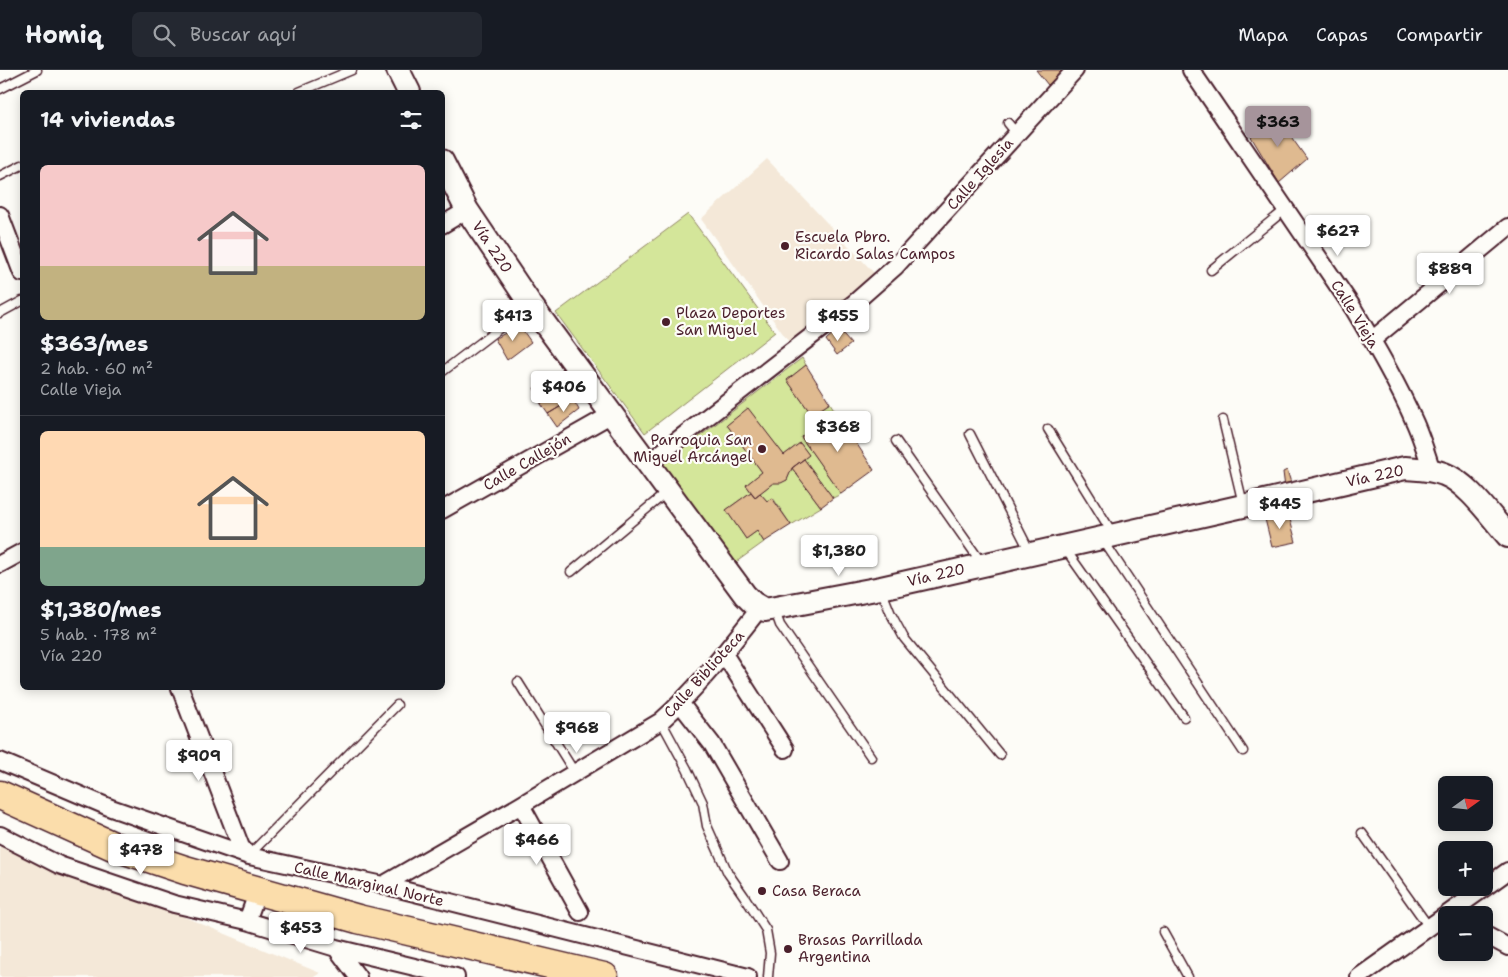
<!DOCTYPE html>
<html lang="es">
<meta charset="utf-8">
<style>
:root{--surface:#171b24;--page:#242831;--text:#f1f3f6;--muted:#9ea1a6;--line:#363941;--accent:#a6949b}
body{margin:0;font-family:"Shantell Sans",sans-serif;background:var(--page);color:var(--text);height:100vh;display:flex;flex-direction:column;font-size:19px;white-space:nowrap}
*{box-sizing:border-box;margin:0}
p{font-size:16px;color:var(--muted)}
.icon{flex:none;width:28px;height:28px;fill:none;stroke:currentColor;stroke-width:2;stroke-linecap:round;stroke-linejoin:round}
.map{position:relative;flex:1;overflow:hidden}
.details{position:absolute;left:20px;top:20px;width:425px;height:600px;display:flex;flex-direction:column;background:var(--surface);border-radius:8px;box-shadow:0 2px 12px #0003}
.details>*{flex:none}
.needle{width:32px;rotate:75deg}
.buttons{position:absolute;left:1438px;top:706px;display:grid;gap:10px}
.buttons a{display:grid;place-items:center;width:55px;height:55px;border-radius:8px;background:var(--surface);box-shadow:0 2px 12px #0003;font-size:25px}
.price{position:absolute;translate:-50% -42px;padding:0 11px;border-radius:5px;background:#fff;color:#222;font-size:16px;line-height:32px;filter:drop-shadow(0 1px 2px #0008)}
.price::after{content:'';position:absolute;left:50%;top:30px;width:15px;height:11px;margin-left:-8px;background:inherit;clip-path:polygon(0 0,100% 0,50% 100%)}
.price.active{background:var(--accent);color:#111}
ul{padding:0;list-style:none}
li{display:grid;align-content:center;gap:10px;height:265px;padding:0 20px}
li+li{border-top:1px solid var(--line)}
li span{display:grid;place-items:center;height:155px;border-radius:8px;color:#555}
li>.icon{margin-inline-start:auto}
span .icon{width:90px;height:90px;fill:#fffc;stroke-width:1}
li b{font-size:21px}
h2{display:flex;justify-content:space-between;align-items:center;height:60px;padding:0 20px;font-size:21px}
header{display:flex;align-items:center;gap:30px;box-sizing:border-box;height:70px;padding:0 25px;background:var(--surface);border-bottom:1px solid var(--line)}
header strong{font-size:24px}
nav{display:flex;gap:28px;margin-inline-start:auto;font-size:18px}
.search{width:350px;height:45px;background:var(--page);display:flex;align-items:center;gap:12px;box-sizing:border-box;padding:0 18px;border-radius:8px;color:var(--muted);font-size:19px}
.map>svg:first-child{display:block}
.built{fill:#f4e8d8}
.green{fill:#d4e69a;stroke:#8f8262}
.building{fill:#dfba90;stroke:#4a1f2b}
.lines{fill:none;stroke-linecap:round;stroke-linejoin:round}
.lane-casing{stroke:#4a1f2b;stroke-width:11}
.street-casing{stroke:#4a1f2b;stroke-width:20}
.secondary-casing{stroke:#4a1f2b;stroke-width:26}
.highway-casing{stroke:#4a1f2b;stroke-width:31}
.lane{stroke:#fdfcf7;stroke-width:8}
.street{stroke:#fdfcf7;stroke-width:16}
.secondary{stroke:#fdfcf7;stroke-width:22}
.highway{stroke:#fbddab;stroke-width:28}
.poi-dot{fill:#4a1f2b;stroke:#fdfcf7;stroke-width:2}
.labels{text-anchor:middle;stroke-width:4.5;stroke-linejoin:round;paint-order:stroke}
.street-label{font-size:15px;fill:#4a1f2b;stroke:#fdfcf7}
.poi-label{font-size:15px;fill:#4a1f2b;stroke:#fdfcf7;text-anchor:start}
</style>
<header>
<strong>Homiq</strong>
<div class="search"><svg class="icon" aria-label="search" viewBox="0 0 24 24"><circle cx="10" cy="10" r="6"/><path d="M15 15l6 6"/></svg>Buscar aquí</div>
<nav><a>Mapa</a><a>Capas</a><a>Compartir</a></nav>
</header>
<div class="map">
<svg width="1508" height="907" viewBox="0 0 1508 907">
<rect width="100%" height="100%" fill="#fdfcf7"/>
<filter id="ink" filterUnits="userSpaceOnUse"><feTurbulence type="fractalNoise" baseFrequency=".02" numOctaves="2"/><feDisplacementMap in="SourceGraphic" scale="10" xChannelSelector="R" yChannelSelector="G"/><feConvolveMatrix kernelMatrix="1 2 1 2 8 2 1 2 1" color-interpolation-filters="sRGB"/></filter>
<g filter="url(#ink)">
<path class="built" d="M767,89L875,204L791,275L701,149Z
M0,765L59,795L320,903L314,907H0Z"/>
<path class="green" d="M688,144L775,262L645,363L556,243Z
M802,288L806,295L787,310L812,345L830,333L835,341L801,367L841,424L833,428L804,389L809,385L800,373L784,385L748,339L727,355L762,402L746,415L751,422L726,440L746,469L757,461L764,472L732,495L661,396Z
M792,398L821,437L791,455L773,428L767,431L760,423L773,413L787,410Z"/>
<path class="building" d="M1036,0H1062L1063,1L1048,15Z
M1274,43L1307,89L1279,113L1250,65Z
M519,255L531,272L507,290L495,269Z
M838,259L851,274L837,285L826,270Z
M806,295L830,333L812,345L787,310Z
M552,306L563,317L541,334L534,318Z
M563,317L573,329L548,344L541,334Z
M573,329L579,340L557,357L548,344Z
M748,338L784,385L800,373L809,385L792,398L787,410L781,413H773L755,427L746,415L762,402L727,355Z
M835,341L874,400L841,424L801,367Z
M804,389L833,428L821,437L792,398Z
M1287,400L1292,416L1285,418L1283,402Z
M751,422L755,427L760,423L767,431L772,428L791,455L764,472L757,461L746,469L726,440Z
M1288,442L1296,472L1272,477L1265,449Z"/>
<g class="lines">
<g class="lane-casing">
<path id="lane" d="M0,19L37,0
M299,22L352,0
M1008,53L1017,64
M0,106L22,95
M1211,200L1286,139
M0,243L22,231
M442,302L505,254L530,237
M1223,350L1243,434
M1048,359L1113,464
M970,364L1030,482
M896,371L981,492
M1103,470L1243,681
M1066,480L1184,647
M571,502L667,422
M881,519L891,544L904,568L1000,685
M775,541L780,555L871,687
M518,612L575,703
M661,651L687,699L703,733L707,756L728,803L744,826L766,860L770,883L768,907
M1362,763L1429,857
M249,786L255,779L397,635
M1163,862L1188,907"/>
</g>
<g class="street-casing">
<path id="street" d="M1191,0L1353,238C1375,275 1398,314 1415,353C1422,369 1427,385 1432,401
M0,145L22,203
M442,155L467,140
M1372,270L1508,157
M648,393L853,234L895,197L1075,0
M442,440L612,344
M0,494L22,482
M724,584L785,679
M180,618L241,777L249,786
M680,633L712,674L780,791
M0,691L111,738L249,786L383,815L748,907
M521,735L580,842
M0,765L59,795L174,834L247,851L336,878L456,907
M383,815L521,735L661,651C699,617 729,577 760,538
M247,851L258,821
M1484,864L1508,877
M336,878L358,907
M1359,907L1508,801"/>
</g>
<g class="secondary-casing">
<path id="secondary" d="M398,0L409,22
M442,91L467,140L531,235L745,525L753,533L765,540L881,518L1243,436L1405,398C1418,399 1432,399 1444,404C1468,413 1491,447 1508,466"/>
</g>
<g class="highway-casing">
<path id="highway" d="M0,725L113,776L185,800L358,849L604,907"/>
</g>
<use href="#lane" class="lane"/>
<use href="#street" class="street"/>
<use href="#secondary" class="secondary"/>
<use href="#highway" class="highway"/>
</g>
</g>
<g class="poi-dot">
<circle cx="785" cy="176" r="5"/>
<circle cx="666" cy="252" r="5"/>
<circle cx="762" cy="379" r="5"/>
<circle cx="762" cy="821" r="5"/>
<circle cx="788" cy="879" r="5"/>
</g>
<g class="labels">
<g class="street-label">
<text transform="translate(980 104) rotate(-48)" y="5">Calle Iglesia</text>
<text transform="translate(492 177) rotate(56)" y="5">Vía 220</text>
<text transform="translate(1355 244) rotate(58)" y="5">Calle Vieja</text>
<text transform="translate(527 392) rotate(-30)" y="5">Calle Callejón</text>
<text transform="translate(1375 406) rotate(-12)" y="5">Vía 220</text>
<text transform="translate(936 505) rotate(-13)" y="5">Vía 220</text>
<text transform="translate(704 604) rotate(-48)" y="5">Calle Biblioteca</text>
<text transform="translate(369 814) rotate(13)" y="5">Calle Marginal Norte</text>
</g>
<g class="poi-label">
<text x="795" y="172">Escuela Pbro.<tspan x="795" dy="17">Ricardo Salas Campos</tspan></text>
<text x="676" y="248">Plaza Deportes<tspan x="676" dy="17">San Miguel</tspan></text>
<text x="752" y="375" text-anchor="end">Parroquia San<tspan x="752" dy="17">Miguel Arcángel</tspan></text>
<text x="772" y="826">Casa Beraca</text>
<text x="798" y="875">Brasas Parrillada<tspan x="798" dy="17">Argentina</tspan></text>
</g>
</g>
</svg>
<div class="buttons">
<a><svg class="needle" viewBox="-14 -14 28 28"><path d="M0-13l5 13h-10z" fill="#e53935"/><path d="M0 13l5-13h-10z" fill="#9ea1a6"/></svg></a>
<a>+</a>
<a>−</a>
</div>
<b class="price active" style="left:1278px;top:78px">$363</b>
<b class="price" style="left:1338px;top:187px">$627</b>
<b class="price" style="left:1450px;top:225px">$889</b>
<b class="price" style="left:513px;top:272px">$413</b>
<b class="price" style="left:838px;top:272px">$455</b>
<b class="price" style="left:564px;top:343px">$406</b>
<b class="price" style="left:838px;top:383px">$368</b>
<b class="price" style="left:1280px;top:460px">$445</b>
<b class="price" style="left:839px;top:507px">$1,380</b>
<b class="price" style="left:577px;top:684px">$968</b>
<b class="price" style="left:199px;top:712px">$909</b>
<b class="price" style="left:537px;top:796px">$466</b>
<b class="price" style="left:141px;top:806px">$478</b>
<b class="price" style="left:301px;top:884px">$453</b>
<section class="details">
<h2>14 viviendas<svg class="icon" aria-label="filters" viewBox="0 0 24 24"><path d="M4 7h16M4 17h16"/><circle cx="9" cy="7" r="2"/><circle cx="15" cy="17" r="2"/></svg></h2>
<ul>
<li><span style="background:linear-gradient(#f6c9c9 65%,#c2b280 0)"><svg class="icon" aria-label="home" viewBox="0 0 24 24"><path d="M3 11l9-7 9 7M6 9v11h12V9"/></svg></span><div><b>$363/mes</b><p>2 hab. · 60 m²</p><p>Calle Vieja</p></div></li>
<li><span style="background:linear-gradient(#ffd9b3 75%,#7fa58c 0)"><svg class="icon" aria-label="home" viewBox="0 0 24 24"><path d="M3 11l9-7 9 7M6 9v11h12V9"/></svg></span><div><b>$1,380/mes</b><p>5 hab. · 178 m²</p><p>Vía 220</p></div></li>
</ul>
</section>
</div>
